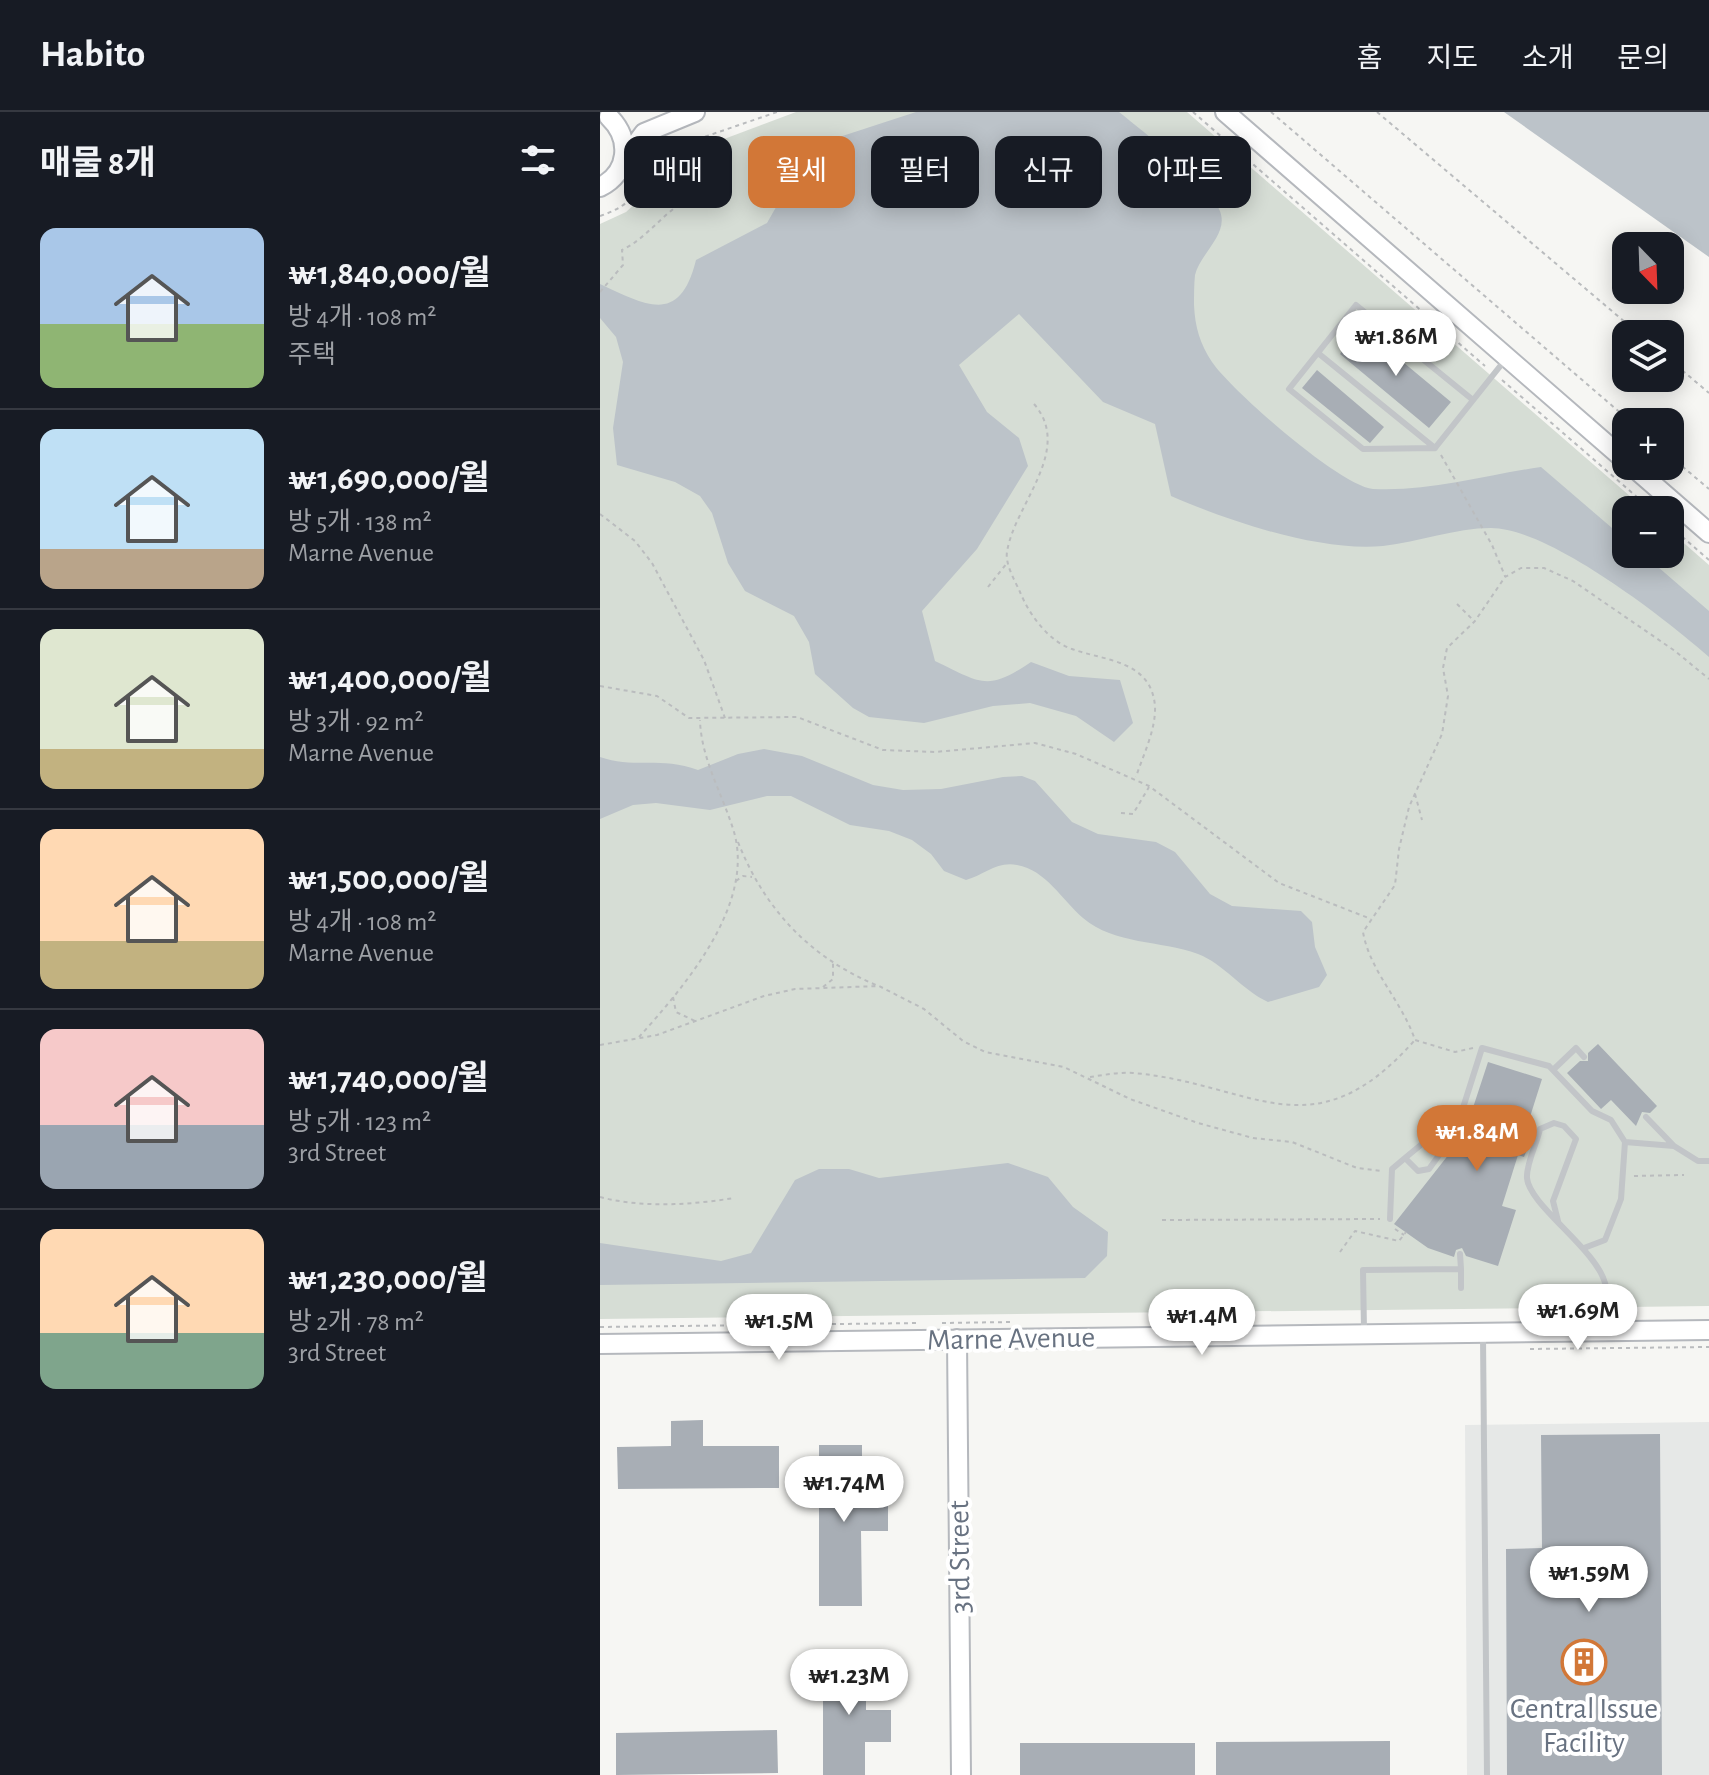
<!DOCTYPE html>
<html lang="ko">
<meta charset="utf-8">
<style>
:root{--surface:#171b24;--page:#20242c;--text:#f1f3f6;--muted:#9ea1a6;--line:#363941;--accent:#d27737}
body{margin:0;font-family:"Alegreya Sans","Noto Sans KR",sans-serif;background:var(--page);color:var(--text);height:100vh;display:flex;flex-direction:column;font-size:30px;white-space:nowrap}
*{box-sizing:border-box;margin:0}
p{font-size:26px;color:var(--muted)}
.icon{flex:none;width:44px;height:44px;fill:none;stroke:currentColor;stroke-width:2;stroke-linecap:round;stroke-linejoin:round}
.map{position:relative;flex:1;overflow:hidden}
.panel{display:flex;flex-direction:column;background:var(--surface);width:600px}
.panel>*{flex:none}
.guide{position:absolute;left:24px;top:24px;width:760px;height:72px;display:flex;gap:16px}
.needle{width:52px;rotate:157deg}
.controls{position:absolute;left:1012px;top:120px;display:grid;gap:16px}
.controls a{display:grid;place-items:center;width:72px;height:72px;border-radius:16px;background:var(--surface);box-shadow:0 4px 20px #0003;font-size:40px}
.price{position:absolute;translate:-50% -68px;padding:0 18px;border-radius:28px;background:#fff;color:#222;font-size:26px;line-height:52px;filter:drop-shadow(0 2px 4px #0008)}
.price::after{content:'';position:absolute;left:50%;top:48px;width:24px;height:18px;margin-left:-12px;background:inherit;clip-path:polygon(0 0,100% 0,50% 100%)}
.price.current{background:var(--accent);color:#fff}
ul{padding:0;list-style:none}
li{display:flex;align-items:center;gap:24px;height:200px;padding:0 40px}
li+li{border-top:2px solid var(--line)}
li span{display:grid;place-items:center;flex:none;width:224px;height:160px;border-radius:16px;color:#555}
li>.icon{margin-inline-start:auto}
span .icon{width:96px;height:96px;fill:#fffc;stroke-width:1}
li b{font-size:34px}
h2{display:flex;justify-content:space-between;align-items:center;height:96px;padding:0 40px;font-size:34px}
.tag{padding:0 28px;border-radius:16px;background:var(--surface);box-shadow:0 4px 20px #0003;font-size:28px;line-height:72px}
.tag.current{background:var(--accent);color:#fff}
header{display:flex;align-items:center;gap:48px;box-sizing:border-box;height:112px;padding:0 40px;background:var(--surface);border-bottom:2px solid var(--line)}
header strong{font-size:38px}
nav{display:flex;gap:44px;margin-inline-start:auto;font-size:28px}
main{display:flex;flex:1;min-height:0}
.map>svg:first-child{display:block}
.built{fill:#e6e8e7}
.green{fill:#d6ddd5}
.water{fill:#bcc3c9}
.building{fill:#a8aeb5}
.lines{fill:none;stroke-linecap:round;stroke-linejoin:round}
.secondary-casing{stroke:#b5b8bd;stroke-width:22}
.path{stroke:#babcbe;stroke-width:2;stroke-dasharray:4 4;stroke-linecap:butt}
.lane{stroke:#c2c5c8;stroke-width:6}
.secondary{stroke:#fff;stroke-width:18}
.labels{text-anchor:middle;stroke-width:8;stroke-linejoin:round;paint-order:stroke}
.street-label{font-size:30px;fill:#687281;stroke:#fff}
.poi-label{font-size:30px;fill:#687281;stroke:#fff}
</style>
<header>
<strong>Habito</strong>
<nav><a>홈</a><a>지도</a><a>소개</a><a>문의</a></nav>
</header>
<main>
<section class="panel">
<h2>매물 8개<svg class="icon" aria-label="filters" viewBox="0 0 24 24"><path d="M4 7h16M4 17h16"/><circle cx="9" cy="7" r="2"/><circle cx="15" cy="17" r="2"/></svg></h2>
<ul>
<li><span style="background:linear-gradient(#a9c7e8 60%,#8fb573 0)"><svg class="icon" aria-label="home" viewBox="0 0 24 24"><path d="M3 11l9-7 9 7M6 9v11h12V9"/></svg></span><div><b>₩1,840,000/월</b><p>방 4개 · 108 m²</p><p>주택</p></div></li>
<li><span style="background:linear-gradient(#bfe0f5 75%,#b9a48a 0)"><svg class="icon" aria-label="home" viewBox="0 0 24 24"><path d="M3 11l9-7 9 7M6 9v11h12V9"/></svg></span><div><b>₩1,690,000/월</b><p>방 5개 · 138 m²</p><p>Marne Avenue</p></div></li>
<li><span style="background:linear-gradient(#dfe7d0 75%,#c2b280 0)"><svg class="icon" aria-label="home" viewBox="0 0 24 24"><path d="M3 11l9-7 9 7M6 9v11h12V9"/></svg></span><div><b>₩1,400,000/월</b><p>방 3개 · 92 m²</p><p>Marne Avenue</p></div></li>
<li><span style="background:linear-gradient(#ffd9b3 70%,#c2b280 0)"><svg class="icon" aria-label="home" viewBox="0 0 24 24"><path d="M3 11l9-7 9 7M6 9v11h12V9"/></svg></span><div><b>₩1,500,000/월</b><p>방 4개 · 108 m²</p><p>Marne Avenue</p></div></li>
<li><span style="background:linear-gradient(#f6c9c9 60%,#9aa5b1 0)"><svg class="icon" aria-label="home" viewBox="0 0 24 24"><path d="M3 11l9-7 9 7M6 9v11h12V9"/></svg></span><div><b>₩1,740,000/월</b><p>방 5개 · 123 m²</p><p>3rd Street</p></div></li>
<li><span style="background:linear-gradient(#ffd9b3 65%,#7fa58c 0)"><svg class="icon" aria-label="home" viewBox="0 0 24 24"><path d="M3 11l9-7 9 7M6 9v11h12V9"/></svg></span><div><b>₩1,230,000/월</b><p>방 2개 · 78 m²</p><p>3rd Street</p></div></li>
</ul>
</section>
<div class="map">
<svg width="1109" height="1663" viewBox="0 0 1109 1663">
<rect width="100%" height="100%" fill="#f6f6f3"/>
<path class="built" d="M1109,1310V1663H867L865,1313Z"/>
<path class="green" d="M196,0H587L1046,398H1026V442H1070V419L1109,453V1194L0,1207V112L26,100L38,89L63,50Z"/>
<path class="water" d="M316,0H519C546,22 604,66 619,97C631,121 600,141 595,163C594,172 594,184 594,193C595,215 600,232 612,250C631,278 740,374 773,377C828,380 886,363 941,355L1026,428V442H1043L1109,499V545C1066,507 949,416 891,416C855,416 819,430 783,434C719,440 629,409 571,384L555,312L503,290L419,202L359,253L387,300L419,326L428,354L377,437L322,499L335,549C381,571 387,580 431,550L469,564L520,568L533,611L514,630L476,604L430,591L393,594L324,611L269,605L253,596L215,562L209,530L194,504L145,479L128,451L112,401L100,384L75,370L17,353L13,316L23,250L16,225L0,206V172C47,194 80,213 96,148L167,111L187,76L174,48L188,38L224,30Z
M904,0H1109V145Z
M164,637L202,644L273,673L303,678L341,677L403,665L422,664L435,669L472,710L498,722L556,730L575,740L610,782L632,794L701,799L712,810L715,835L727,863L719,875L668,890C642,878 624,852 598,842C560,828 515,833 483,806C462,788 446,758 417,753C397,749 384,763 366,768L344,759L331,742L312,728L289,719L250,713L191,684H167L110,698L56,691L33,693L0,707V645C34,657 61,644 98,658L138,642Z
M408,1051L448,1065L473,1095L508,1120L507,1144L485,1166L0,1173V1131L121,1149L151,1141L195,1068L219,1057H249L279,1066Z"/>
<path class="building" d="M762,216L851,290L829,316L740,242Z
M717,258L784,315L770,331L702,276Z
M998,932L1057,994L1050,1001L1042,1000L1036,1014L1011,988L1001,997L967,961L980,949H988V941Z
M888,950L942,967L922,1030L929,1032L924,1045L918,1043L902,1094L916,1098L898,1154L866,1144L862,1136L856,1138L854,1145L828,1136L794,1112L864,1023Z
M103,1308V1334H179V1376L18,1377L17,1335L71,1334V1309Z
M1060,1322L1062,1663H907L906,1437L942,1436L941,1323Z
M219,1333H262V1386H288V1419H261L262,1494H219Z
M223,1545H266V1598H291V1630H265V1663H223Z
M177,1618L178,1661L16,1663V1621Z
M790,1629V1663H616V1630Z
M420,1631H595V1663H420Z"/>
<g class="lines">
<g class="secondary-casing">
<path id="secondary" d="M625,0L1026,349
M24,48L44,21L95,0
M0,75C29,61 32,27 9,5
M1032,354L1109,421
M357,1227L361,1663
M0,1232L1109,1218"/>
</g>
<path class="path" d="M593,0L885,254
M671,0L1031,310
M777,0L1039,222
M0,104C50,88 39,57 75,35L177,0
M0,180L23,153L22,138C52,124 72,87 103,82
M1070,248L1109,281
M902,268L1052,398
M434,292C474,338 414,393 407,440C405,452 415,469 420,480C429,502 448,529 472,537C505,549 551,548 555,594C556,618 543,643 536,665
M841,343L892,433L905,464
M1070,344L1109,377
M0,402L35,429L52,451L104,548L125,606
M1070,414L1109,448
M388,475L407,451
M857,492L873,508
M0,574L57,584L89,606L197,605L283,638L335,640L435,631L476,642L549,674L679,771L771,807
M815,682L822,708
M521,701L533,702L549,675
M138,730C164,796 209,845 276,873
M136,769L143,764L152,765
M223,875L233,867V851
M73,885L76,900L95,909
M39,925C84,875 155,793 134,720C123,683 101,647 100,608
M0,933L57,923L164,884L195,877L279,874L324,897L363,929L385,940L464,955L530,987L598,1011L653,1026L692,1030L757,1056L781,1059
M873,936L855,940L815,928C802,889 770,860 763,820L795,773L799,737L809,695L842,622L848,584L843,556L847,536L875,509L905,465L921,456H944L973,469L1075,539L1109,567
M490,965C504,963 519,960 533,961C652,971 712,1044 814,929
M1034,1064L1084,1063
M0,1085C42,1096 91,1093 134,1086
M562,1108L780,1107
M795,1117L804,1123
M740,1140L755,1119L799,1129L806,1120
M342,1211L412,1210
M0,1215L320,1211
M930,1237L1109,1235"/>
<path class="lane" d="M718,241L835,336
M835,336L763,337L689,277L756,193L873,288
M835,336L905,248
M954,957L976,936L984,945
M863,998L805,1046L818,1059L829,1057L855,1021L882,936L949,954L992,999L1011,1008L1025,1030L1021,1087L1005,1128L984,1136
M1046,1005L1074,1034
M1025,1030L1074,1034L1098,1049H1109
M790,1107L792,1057L805,1046
M958,1109L953,1089L976,1027L964,1014L954,1011L940,1017C937,1031 926,1052 927,1066C929,1093 996,1137 1005,1171C1008,1184 1005,1202 1005,1215
M860,1142L861,1157
M764,1218L763,1158L861,1157V1176
M883,1224L887,1663"/>
<use href="#secondary" class="secondary"/>
</g>
<defs>
<g id="building-ring" transform="scale(2.3)"><circle r="9.5" fill="#fff" stroke="#d27737" stroke-width="1.5"/><path d="M-4-6H4V6H1V3H-1V6H-4ZM-2.5-4.3h1.7v1.8h-1.7ZM.8-4.3h1.7v1.8H.8ZM-2.5-1h1.7V.8h-1.7ZM.8-1h1.7V.8H.8Z" fill="#d27737"/></g>
</defs>
<g fill-rule="evenodd">
<use href="#building-ring" x="984" y="1550"/>
</g>
<g class="labels">
<g class="street-label">
<text transform="translate(411 1226) rotate(-1)" y="10">Marne Avenue</text>
<text transform="translate(359 1445) rotate(-91)" y="10">3rd Street</text>
</g>
<g class="poi-label">
<text x="984" y="1606">Central Issue<tspan x="984" dy="34">Facility</tspan></text>
</g>
</g>
</svg>
<div class="controls">
<a><svg class="needle" viewBox="-14 -14 28 28"><path d="M0-13l5 13h-10z" fill="#e53935"/><path d="M0 13l5-13h-10z" fill="#9ea1a6"/></svg></a>
<a><svg class="icon" aria-label="layers" viewBox="0 0 24 24"><path d="M12 4l9 5-9 5-9-5zM3 14l9 5 9-5"/></svg></a>
<a>+</a>
<a>−</a>
</div>
<b class="price" style="left:796px;top:266px">₩1.86M</b>
<b class="price current" style="left:877px;top:1061px">₩1.84M</b>
<b class="price" style="left:978px;top:1240px">₩1.69M</b>
<b class="price" style="left:602px;top:1245px">₩1.4M</b>
<b class="price" style="left:179px;top:1250px">₩1.5M</b>
<b class="price" style="left:244px;top:1412px">₩1.74M</b>
<b class="price" style="left:989px;top:1502px">₩1.59M</b>
<b class="price" style="left:249px;top:1605px">₩1.23M</b>
<div class="guide">
<a class="tag">매매</a>
<a class="tag current">월세</a>
<a class="tag">필터</a>
<a class="tag">신규</a>
<a class="tag">아파트</a>
</div>
</div>
</main>
